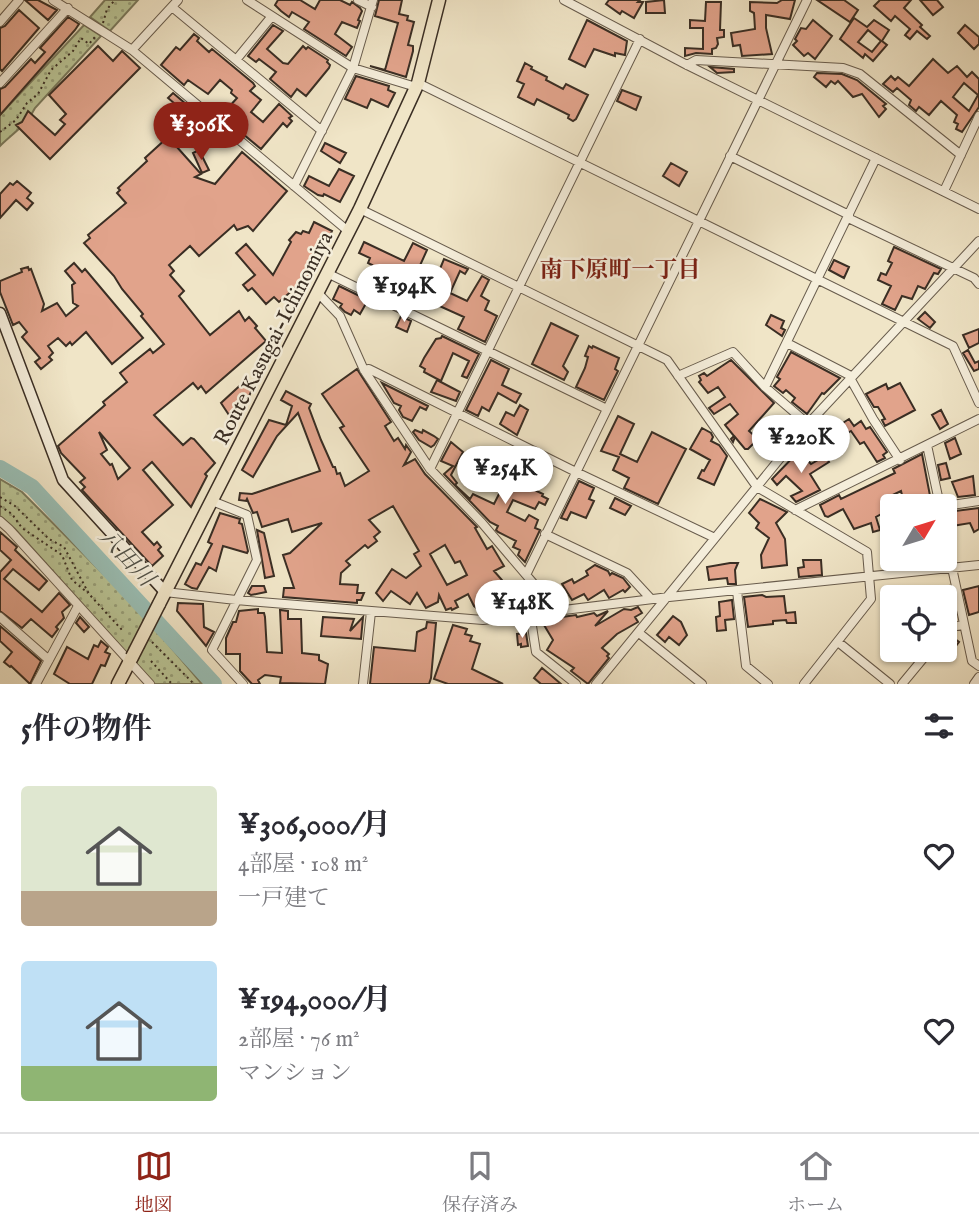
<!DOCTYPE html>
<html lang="ja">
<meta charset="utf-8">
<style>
:root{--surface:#fff;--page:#f7f7f7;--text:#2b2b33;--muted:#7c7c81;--line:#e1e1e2;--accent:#8f2418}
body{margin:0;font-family:"IM FELL English","Noto Serif JP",serif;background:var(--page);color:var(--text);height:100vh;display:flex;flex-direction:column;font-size:26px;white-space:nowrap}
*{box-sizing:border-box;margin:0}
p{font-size:23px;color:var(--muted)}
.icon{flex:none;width:38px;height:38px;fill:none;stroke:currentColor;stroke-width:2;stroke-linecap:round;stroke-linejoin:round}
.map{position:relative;height:684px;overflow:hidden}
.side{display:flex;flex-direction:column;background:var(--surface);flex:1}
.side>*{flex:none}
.needle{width:46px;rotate:52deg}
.buttons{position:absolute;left:880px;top:494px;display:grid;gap:14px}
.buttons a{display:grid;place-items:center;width:77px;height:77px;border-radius:7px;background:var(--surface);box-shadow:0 2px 5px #0004;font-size:35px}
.price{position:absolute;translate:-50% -60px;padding:0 16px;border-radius:24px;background:#fff;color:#222;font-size:23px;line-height:46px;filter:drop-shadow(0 2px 4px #0008)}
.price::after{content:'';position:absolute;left:50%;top:42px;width:21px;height:16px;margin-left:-10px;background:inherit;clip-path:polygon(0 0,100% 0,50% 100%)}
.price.active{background:var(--accent);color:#fff}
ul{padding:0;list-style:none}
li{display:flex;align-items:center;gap:21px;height:175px;padding:0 21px}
li span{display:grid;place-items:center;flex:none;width:196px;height:140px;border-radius:7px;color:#555}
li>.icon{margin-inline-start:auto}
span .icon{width:84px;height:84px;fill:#fffc;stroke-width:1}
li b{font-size:30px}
h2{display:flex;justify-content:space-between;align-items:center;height:84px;padding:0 21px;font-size:30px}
.tab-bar{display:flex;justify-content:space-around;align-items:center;height:98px;border-top:2px solid var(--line);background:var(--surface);font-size:19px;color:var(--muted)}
.tab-bar a{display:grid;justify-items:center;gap:4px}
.tab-bar .active{color:var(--accent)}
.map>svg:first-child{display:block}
.grass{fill:url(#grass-dots);stroke:#7a7a5d;stroke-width:2}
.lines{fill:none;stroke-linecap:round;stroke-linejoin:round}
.river{stroke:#9abfb5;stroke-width:16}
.building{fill:#e1a38b;stroke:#3a2e24;stroke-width:2;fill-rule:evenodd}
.street-casing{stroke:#685c4d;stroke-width:10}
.secondary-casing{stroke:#3a2e24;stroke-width:13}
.primary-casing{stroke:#3a2e24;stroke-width:15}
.path{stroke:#3a2e24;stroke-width:2;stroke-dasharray:2 3.5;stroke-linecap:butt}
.street{stroke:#f5eedb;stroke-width:8}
.secondary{stroke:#f5eedb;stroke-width:10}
.primary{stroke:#f0e5c7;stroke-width:12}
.primary-bridge-casing{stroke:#3a2e24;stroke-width:15;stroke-linecap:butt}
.primary-bridge{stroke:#f0e5c7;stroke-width:12}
.labels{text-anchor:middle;stroke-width:5;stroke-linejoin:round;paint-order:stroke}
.street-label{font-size:21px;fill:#3a2e24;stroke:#f5eedb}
.neighbourhood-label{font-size:23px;font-weight:bold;fill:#7a1f14;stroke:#f5eedb}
.water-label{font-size:23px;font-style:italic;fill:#525248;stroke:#f5eedb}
</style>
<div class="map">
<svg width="979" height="684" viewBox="0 0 979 684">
<defs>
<pattern id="grass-dots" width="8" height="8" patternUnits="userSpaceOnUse" patternTransform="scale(1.75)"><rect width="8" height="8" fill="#bac596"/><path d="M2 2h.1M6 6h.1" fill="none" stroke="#98a07a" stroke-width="1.8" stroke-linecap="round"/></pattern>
</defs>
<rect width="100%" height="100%" fill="#f0e5c7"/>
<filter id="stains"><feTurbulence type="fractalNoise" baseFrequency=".00286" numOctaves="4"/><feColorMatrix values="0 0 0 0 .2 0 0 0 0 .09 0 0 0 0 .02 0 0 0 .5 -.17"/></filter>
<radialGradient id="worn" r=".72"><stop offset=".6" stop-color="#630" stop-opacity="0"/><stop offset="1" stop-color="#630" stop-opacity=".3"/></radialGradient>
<path class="grass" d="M105,0H138L110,31L90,17Z
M84,25L101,36L35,108C27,125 13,133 0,146V115Z
M0,479L22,492L140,611L202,684H154L15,529L0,516Z"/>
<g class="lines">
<path class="river" d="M0,468L32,487L214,684"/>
</g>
<path class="building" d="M25,0H38L57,10L48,20Z
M278,0H300L315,9L320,0H340L350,5L352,2L360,8L362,11L358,20L360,21L357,28L342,22L335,34L352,47L346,56L304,29L309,22L292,12L289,17L281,11L275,5Z
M379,0H402L399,14L408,16L407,20L414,22L408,45L413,46V51L406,77L370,66L385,70L398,23L375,16Z
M609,0H640L638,2H643L634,18L622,11L620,14L606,4Z
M664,0L665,13H646V2Z
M782,0H795L790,19L766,15V28L772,54L742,56L740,45L733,46L731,33L755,29L754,13L750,11V2L777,3Z
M817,0H844L858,10L850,22Z
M880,0H911L904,8L922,25L920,27L930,36L927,39L917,31L910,39L905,35L910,29L895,16L891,21L874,6Z
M920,0H937L943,7L933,15Z
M706,2H721L720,30H724V37L717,38L718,44L716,48L712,49V54L696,53L685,56V48L703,49V28H690V20L705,21Z
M19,10L39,28L2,71L0,69V28L5,26Z
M68,17L79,24L75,30L0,115V89L5,87L31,59L35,63L45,52L40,48Z
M854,18L867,27L874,20L889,30L882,41L887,45L873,61L865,54L863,58L840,39ZM868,30L881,41L872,52L858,42Z
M587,20L627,41L625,55L615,53V56L594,49L585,67L569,59Z
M813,20L832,36L815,59L808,53L804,56L793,45L797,41L795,39L801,28L806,29Z
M273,25L283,31L267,49L283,63L288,64L303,46L306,49L308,47L328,60L327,62L330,65L329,68L306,96L297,89L291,97L270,79L276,72L259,59L256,62L248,56Z
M965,25L979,37V44L974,49L958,33Z
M194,34L199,38L197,41L209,52L212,49L253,83L255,86L250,91L261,100L251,112L263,122L279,104L292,116L289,118L292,121L287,127L283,123L261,149L237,129L244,121L228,108L237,98L231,93L232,90L220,80L208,94L188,80L184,85L161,65L176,47L180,50Z
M98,46L113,61L122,51L140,68L50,159L16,125L22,122L28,111L55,135L65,124L60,120L66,114L49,95Z
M933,59L948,73L957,66L967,77L972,72L979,79V107L962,132L956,129L958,124L954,122L957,115L941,101L929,115L919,107L916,111L909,105L911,100L897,88L893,92L883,84L891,76L895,80L898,77L909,86ZM964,83L978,95L969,111L953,97Z
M525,63L532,67L531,69L547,77L546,80L563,89L566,84L588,95L576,119L573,121L568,118L569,115L537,99L534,105L518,97L524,84L517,81Z
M710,67L734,69V72L717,73Z
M817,73L842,74L857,80L886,104L883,106L886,109L879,117L862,94L853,97L838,81L835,84L831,81L826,87L814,77Z
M356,76L389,86L388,90L395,93L388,107L371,99L367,108L345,99Z
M622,90L641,97L636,110L617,101Z
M173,93L193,110L188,115L168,98Z
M205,121L212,127L198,144L193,134Z
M168,137L201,174L195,177L215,184L242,152L287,191L253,231L248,226L237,230L234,225L199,256L190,246L169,265L174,271L170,275L184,291L179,296L210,335L239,311L245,321L249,317L257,326L255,328L266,341L206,393L201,386L198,389L193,383L154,415L183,445L191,438L194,439L215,463L205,474L207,476L191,507L152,462L143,470L173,505L142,532L154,545L157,542L161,547L158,550L163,556L152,566L82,490L85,487L80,482L85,478L61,453L58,446L105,405L103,402L127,382L120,373L150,349L153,353L164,344L141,316L143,314L122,289L114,276L84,243L90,238L88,235L126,203L117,193L120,190L118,188L147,161L145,158ZM99,432L130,468L118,479L112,464L110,465L101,454L107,450Z
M325,143L346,153L340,163L321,151Z
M199,150L209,170L202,173L193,153Z
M671,163L687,172L679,186L663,176Z
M339,169L354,176L340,202L324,194L323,196L318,195L304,186L309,176L329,186Z
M17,181L31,193L27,198L33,203L27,210L16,200L0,218V194L10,183L13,185Z
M314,222L332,231L310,275L279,302L274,297L266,304L252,288L248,291L243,285L255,275L236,253L246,244L273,275L291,242L289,240L296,232L301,234L303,231L309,233Z
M364,242L404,261L413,243L427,250L417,272L435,281L444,259L468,269L465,274L460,271L450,293L467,301L482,276L489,280L481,296L489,301L485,310L497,316L485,342L458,329L464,317L404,290L408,282L396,276L391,286L369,275L372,270L370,268L372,265L368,263L370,258L359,253Z
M894,247L941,269L938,274L934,273L925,289L918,286L912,299L902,296L895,310L882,304L891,286L878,280L881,273L886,275L892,263L888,261Z
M834,260L849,267L844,278L829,270Z
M74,263L82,272L85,269L143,338L112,364L86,332L72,345L70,342L66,346L58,338L48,346L53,353L49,357L52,360L41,369L35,362L40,358L22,337L27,332L19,322L13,325L0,292V281L22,272L21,269L28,267L29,270L31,269L44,304L42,311L57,303L66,316L78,306L73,303L72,285L75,283L65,271Z
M339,286L368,300L360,314L354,310L351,315L345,312L340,307L342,304L333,299Z
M925,312L935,322L930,328L918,319Z
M771,315L784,321L781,328L785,330L782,336L766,325Z
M401,316L411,321L407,332L396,327Z
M551,323L578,336L563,366L568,372L564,380L532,364Z
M979,329V343L969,348L963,335Z
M442,336L479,354L467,378L462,376L469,361L453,353L441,381L424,372L425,369L420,366L424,358L436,339L441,338Z
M589,346L592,348L593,346L619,358L615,369L618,371L604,400L576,387L585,368L588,357L585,356Z
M968,350L975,363L979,361V369L974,371L963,353Z
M791,352L840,378L824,394L822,393L807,414L792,402L795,398L786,390L783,393L774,386L780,379L777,377Z
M491,360L509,369L502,385L521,394L516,403L498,393L489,411L482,407L478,416L466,410Z
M731,360L774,403L749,431L758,439L748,449H745L735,437L733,442L731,439L734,436L725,425L738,414L730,404L714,414L709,408L725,397L718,387L708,393L699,382L701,380L699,376L704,373L707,376Z
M357,369L391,422L385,426L394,441L398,438L405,449L406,445L411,452L404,465L415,459L425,474L477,527L475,528L487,549L492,546L504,566L494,571L516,596L492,610L489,605L479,610L474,606L468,594L455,601L458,607L452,610L451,608L446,610L439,595L438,602L426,608L417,593L410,604L391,591L383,601L376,593L392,569L406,578L421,566L414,554L419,551L393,506L369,520L380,532L374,537L377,541L368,548L365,545L346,561L350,565L341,573L340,584L358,585L357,593H364L361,600H357V603L283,597L284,588H294L283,555L290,553L322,523L292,532L288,519L262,527L257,512L253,513L247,499L246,501L239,500L240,493L252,494L320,471L298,413L277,436L253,477L242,470L269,420L286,425L292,406L281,400L286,391L311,404L309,408L321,440L333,467H335L337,474L340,473L345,486L369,471L340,428L344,426L322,394ZM445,545L455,563L460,561L467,575L447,585L430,554Z
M246,380L253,388L239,416L233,412L229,415L221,403Z
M437,380L460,392L456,401L431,392Z
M382,383L428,406L426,410L420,407L412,421L403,417L399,410L401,406L394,403Z
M900,383L915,410L885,426L882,420L885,419L878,407H874L866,394L886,384L888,389Z
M520,405L528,410L517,435L500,424L506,412L514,416Z
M941,410L948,424L940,429L932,415Z
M618,416L634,424L620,454L637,462L652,432L686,449L658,504L624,488L629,478L613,470L619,457L601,451Z
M849,419L854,426L861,421L866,429L870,427L887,452L883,455L885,458L877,462L864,442L860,444L851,431L841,437L835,428Z
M702,428L711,433L713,437L711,441L719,445L727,456L714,485L698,478L702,470L704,471L710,460L690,449Z
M814,429L820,434L823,432L837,447L827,456L815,442L806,448L801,443Z
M415,430L422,433L423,430L434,436L438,439L434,445L431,447L419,440L413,432Z
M955,438L961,454L950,459L945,443Z
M451,442L463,452L451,475L457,483L455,485L470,499L473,494L494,504L501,490L494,487L500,474L543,494L542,496L548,499L545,505L539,502L535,509L513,500L507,512L525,521L529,515L538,520L535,528L540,530L525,562L518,555L520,550L513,547L516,541L498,532L496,530L498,526L490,522L444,474L453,466L441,461Z
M799,451L811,464L825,456L829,462L810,474L820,490L796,502L791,496L802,491L786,476L777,485L772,479Z
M922,454L932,506H916L914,496L903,499L901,491L882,500L885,512L876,517L880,530L873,532L871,523L854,529L843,509L828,517L825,516L820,505L839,495L841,499L895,473L893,469Z
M946,463L950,478L941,480L938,465Z
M973,476L975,495L958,497L952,482Z
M579,481L594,488L589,499L594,501L586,518L571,512L567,520L561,518Z
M615,498L631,506L625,515L610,508Z
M760,499L787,512L776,523L785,539L787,565L762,568L761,555L769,538L756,528L759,523L749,513Z
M979,508V529L974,532L970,523L952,526L951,521H948L947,512Z
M220,513L240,519L239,523L242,524L248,551L247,553L223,546L216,571L209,567L197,589L192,588L185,584L196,563L201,565L212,544L208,542Z
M257,530L264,533L274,576L265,578Z
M0,532L17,547L15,550L47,581L39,590L13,569L4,579L42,612L59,593L70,605L62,612L64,618L56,627L58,629L52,637L31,619L22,628L0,611V572L11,560L0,550Z
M803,560H821L822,575L799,577L798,568L804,567Z
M730,563H738L735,570L736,584H728L727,578L709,580L707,567Z
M595,565L608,571L610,575L612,573L623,578L630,587L625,592L623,590L609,598L604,590L588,600L584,594L572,600L562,584L572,579L574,583L588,575L586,571Z
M252,586H264L266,592L251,595L248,593Z
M949,586L956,617L945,620V597H938L936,589Z
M979,586V612L969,615L963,590Z
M762,595L766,597L784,596L786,613L795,612L796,623H787L786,620L773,621V624L748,627L744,597Z
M732,600L734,619L725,620L726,630L717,631L716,617L720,616L719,602Z
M178,603L203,604L204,627L214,632L206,646L177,611Z
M638,607L642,613L635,617L638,622L617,634L602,648L609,654L607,656L609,658L588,684L571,671L574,668L547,650L553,640L544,625L548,622V619L554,618L557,621L562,617L576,615L577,617L594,613L597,616L608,611L595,626L624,609L631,610Z
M258,609V613H264L265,617L267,652L282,653L280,610L288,611V619H301L302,653L319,655V660L328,664L325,684L280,683L281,677L265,675L258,680L260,684H252L240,671V654H226V638L233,622H236L239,611Z
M673,616L681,622L687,635L679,645L669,637L665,642L657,635Z
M80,617L89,627L84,632L76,623Z
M323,617L354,619L350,631L363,617L361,639L321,636Z
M427,622L436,623L431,678L429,684H370L374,647L415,651L417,632L426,628Z
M453,625L467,629L465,634L472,636L470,641L480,644L472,669L503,684H448L434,679Z
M0,626L41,661L30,684L11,666L10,667L4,662L12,652L0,641Z
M526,633L528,646L521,647V644L518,645L517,634Z
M951,636L959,642L945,660L936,653L937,649H945V638Z
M101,641L108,647L105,652L110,654L105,666L101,665L92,684H70L54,674L67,647L88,659L94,645L98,647Z
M542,668L554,678L561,684H541L534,678Z"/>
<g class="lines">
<g class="street-casing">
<path id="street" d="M53,0L132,50L348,231
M247,0L353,68L416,87
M358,0L372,7
M564,0L687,65L979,209
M172,7L322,131
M0,22L19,0
M132,50L178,0
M236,60L272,16
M687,65L696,60L843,68L860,74L961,155
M0,83L68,8
M418,83L953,346L979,403
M730,156L849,215
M294,186L353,68L373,0
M944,191L979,116
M360,209L667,360L757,487L867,552L871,599L804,684
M848,218L974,278L979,284
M327,273L607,409
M318,293L340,316L364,370L430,469L482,523L556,610
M787,343L851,376
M364,370L369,369L576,472L715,538
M678,376L733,352L765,387L808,424
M850,378L873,419L900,460
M765,387L876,158
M927,445L940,506
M430,469L640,39
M212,501L247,515L257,560L212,650L243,684
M945,506L979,501
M795,510L979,419
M0,521L9,529L150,684
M545,534L627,573L651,599
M945,535L972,661L979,666
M527,573L807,0
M737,591L746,666L768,684
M165,592L236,600L483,620L669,597L979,565
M530,613L536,652L576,684
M0,617L49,660
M945,632L949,627L964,625
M639,633L702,684
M838,642L890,684
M36,684L78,606
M363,684L371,612
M596,684L808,424L979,241
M902,684L931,649
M974,684L979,677"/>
</g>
<g class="secondary-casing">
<path id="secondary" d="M0,313L63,480L165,592"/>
</g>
<g class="primary-casing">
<path id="primary" d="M159,604L360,209L418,83L439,0
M118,684L132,657"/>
</g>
<path class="path" d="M103,23L107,9L115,0
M0,132L16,120L27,103L38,94L51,70L73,51L81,38L89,44L95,37
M0,497L15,506L49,539L64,547L89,594L122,630
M0,506L12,514L22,528L62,555L72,580L88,593
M152,642L194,684
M151,661L172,684"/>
<use href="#street" class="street"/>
<use href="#secondary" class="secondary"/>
<use href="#primary" class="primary"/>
<g class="primary-bridge-casing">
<path id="primary-bridge" d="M132,657L159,604"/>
</g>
<use href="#primary-bridge" class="primary-bridge"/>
</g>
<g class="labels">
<g class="street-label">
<text transform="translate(273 338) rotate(-63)" y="7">Route Kasugai-Ichinomiya</text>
</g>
<g class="neighbourhood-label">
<text x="620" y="277">南下原町一丁目</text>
</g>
<g class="water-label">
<text transform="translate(127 557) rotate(47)" y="8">八田川</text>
</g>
</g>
<rect width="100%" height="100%" filter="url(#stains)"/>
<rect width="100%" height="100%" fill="url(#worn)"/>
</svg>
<div class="buttons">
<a><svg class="needle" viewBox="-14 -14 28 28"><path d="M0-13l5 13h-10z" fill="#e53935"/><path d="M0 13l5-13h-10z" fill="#7c7c81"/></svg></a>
<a><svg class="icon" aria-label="locate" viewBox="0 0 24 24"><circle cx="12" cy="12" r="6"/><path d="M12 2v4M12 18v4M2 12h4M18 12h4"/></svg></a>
</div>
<b class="price active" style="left:201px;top:162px">¥306K</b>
<b class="price" style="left:404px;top:324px">¥194K</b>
<b class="price" style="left:801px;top:475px">¥220K</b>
<b class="price" style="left:505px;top:506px">¥254K</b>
<b class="price" style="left:522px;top:640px">¥148K</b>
</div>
<section class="side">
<h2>5件の物件<svg class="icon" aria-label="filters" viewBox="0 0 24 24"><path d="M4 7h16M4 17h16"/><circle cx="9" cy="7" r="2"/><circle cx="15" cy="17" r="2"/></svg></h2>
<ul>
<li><span style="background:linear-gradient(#dfe7d0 75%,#b9a48a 0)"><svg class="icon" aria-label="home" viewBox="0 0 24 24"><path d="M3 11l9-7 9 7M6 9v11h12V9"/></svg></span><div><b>¥306,000/月</b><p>4部屋 · 108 m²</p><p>一戸建て</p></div><svg class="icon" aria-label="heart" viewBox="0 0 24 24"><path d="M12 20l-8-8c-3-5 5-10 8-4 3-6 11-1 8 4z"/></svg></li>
<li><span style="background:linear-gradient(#bfe0f5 75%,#8fb573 0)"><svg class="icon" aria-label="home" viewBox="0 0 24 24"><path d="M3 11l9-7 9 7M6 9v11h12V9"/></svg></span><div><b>¥194,000/月</b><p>2部屋 · 76 m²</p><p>マンション</p></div><svg class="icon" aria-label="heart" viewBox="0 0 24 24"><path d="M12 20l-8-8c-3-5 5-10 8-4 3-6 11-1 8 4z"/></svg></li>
</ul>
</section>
<nav class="tab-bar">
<a class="active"><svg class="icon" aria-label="map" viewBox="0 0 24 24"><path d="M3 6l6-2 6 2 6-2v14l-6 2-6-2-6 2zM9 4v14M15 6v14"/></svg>地図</a>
<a><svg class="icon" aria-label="saved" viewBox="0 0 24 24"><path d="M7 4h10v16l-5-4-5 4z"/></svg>保存済み</a>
<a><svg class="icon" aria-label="home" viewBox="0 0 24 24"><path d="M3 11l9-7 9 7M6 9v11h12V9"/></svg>ホーム</a>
</nav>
